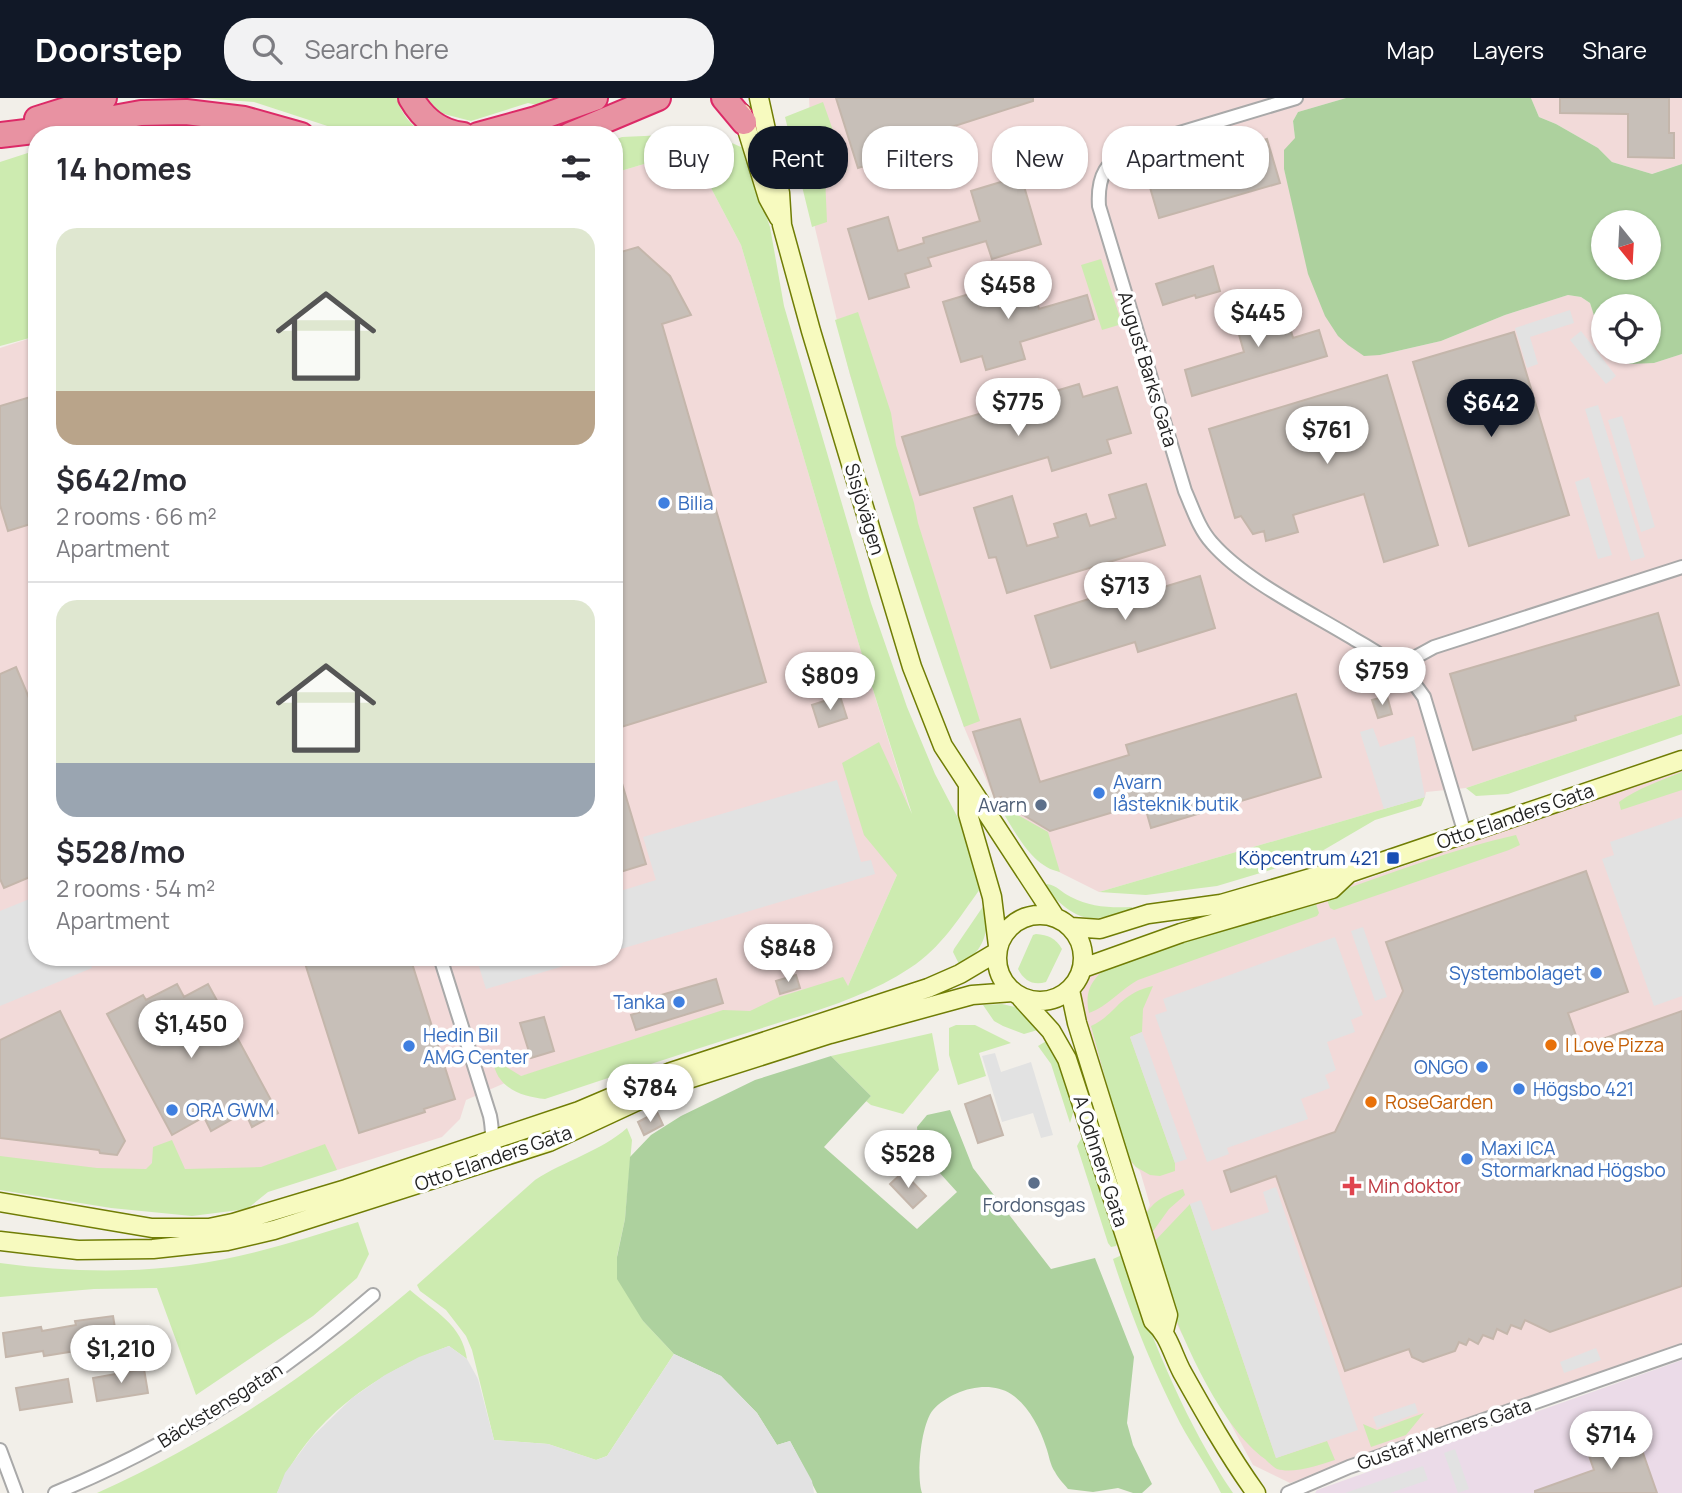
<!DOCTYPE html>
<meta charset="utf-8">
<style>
:root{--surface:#fff;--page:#f2f2f3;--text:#2b2b33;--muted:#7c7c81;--line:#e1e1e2;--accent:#111827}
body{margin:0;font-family:Manrope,sans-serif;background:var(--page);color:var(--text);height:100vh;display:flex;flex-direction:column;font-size:26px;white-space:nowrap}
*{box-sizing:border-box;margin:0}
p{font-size:23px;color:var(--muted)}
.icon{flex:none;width:38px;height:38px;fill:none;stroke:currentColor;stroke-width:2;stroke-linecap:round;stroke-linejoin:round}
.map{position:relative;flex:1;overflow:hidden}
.drawer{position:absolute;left:28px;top:28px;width:595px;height:840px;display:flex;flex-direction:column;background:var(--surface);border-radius:28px;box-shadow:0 2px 5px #0004}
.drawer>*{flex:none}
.banner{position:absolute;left:644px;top:28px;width:665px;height:63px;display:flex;gap:14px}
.needle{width:46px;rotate:162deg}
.fabs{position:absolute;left:1591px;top:112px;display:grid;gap:14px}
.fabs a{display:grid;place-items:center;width:70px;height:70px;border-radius:50%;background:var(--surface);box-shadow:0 2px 5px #0004;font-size:35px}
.price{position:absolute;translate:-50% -60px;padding:0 16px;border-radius:24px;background:#fff;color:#222;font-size:23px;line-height:46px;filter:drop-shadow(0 2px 4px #0008)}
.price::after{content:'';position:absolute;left:50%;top:42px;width:21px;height:16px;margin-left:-10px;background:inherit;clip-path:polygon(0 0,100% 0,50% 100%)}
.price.active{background:var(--accent);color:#fff}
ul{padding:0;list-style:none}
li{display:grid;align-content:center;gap:14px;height:371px;padding:0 28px}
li+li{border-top:2px solid var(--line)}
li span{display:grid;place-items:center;height:217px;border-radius:21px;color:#555}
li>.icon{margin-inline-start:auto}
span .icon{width:126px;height:126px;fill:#fffc;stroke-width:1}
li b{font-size:30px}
h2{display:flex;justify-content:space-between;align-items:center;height:84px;padding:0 28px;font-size:30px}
.pill{padding:0 24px;border-radius:28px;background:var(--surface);box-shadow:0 2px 5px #0004;font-size:24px;line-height:63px}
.pill.active{background:var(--accent);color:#fff}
header{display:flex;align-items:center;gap:42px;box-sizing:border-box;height:98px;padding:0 35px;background:var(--accent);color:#fff}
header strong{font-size:33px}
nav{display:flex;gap:38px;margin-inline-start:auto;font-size:24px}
.search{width:490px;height:63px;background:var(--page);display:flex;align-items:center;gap:18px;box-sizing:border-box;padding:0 24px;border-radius:28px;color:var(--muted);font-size:26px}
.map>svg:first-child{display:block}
.commercial{fill:#f2dad9}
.industrial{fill:#ebdbe8}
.grass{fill:#cdebb0}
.forest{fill:#add19e;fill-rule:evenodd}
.parking{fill:#e2e2e2}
.building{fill:#c7bfb8;stroke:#c4b6ab;stroke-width:2}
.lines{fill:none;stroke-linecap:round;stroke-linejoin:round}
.street-casing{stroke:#a9a9a9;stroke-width:16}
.secondary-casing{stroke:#707d05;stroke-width:21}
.highway-casing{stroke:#dc2a67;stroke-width:28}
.street{stroke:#fff;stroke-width:12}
.secondary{stroke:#f7fabf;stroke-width:18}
.highway{stroke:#e892a2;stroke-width:24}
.shop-dot{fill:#3f7fe0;stroke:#fff;stroke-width:2.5}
.service-dot{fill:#5c6f8a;stroke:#fff;stroke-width:2.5}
.transit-dot{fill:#1a4fb4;stroke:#fff;stroke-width:2.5}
.food-dot{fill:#e8710a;stroke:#fff;stroke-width:2.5}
.health-dot{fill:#e0444e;stroke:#fff;stroke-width:2.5}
.labels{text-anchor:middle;stroke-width:7;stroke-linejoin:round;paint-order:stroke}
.street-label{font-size:19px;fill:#222;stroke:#fff}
.shop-label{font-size:19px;fill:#366cbe;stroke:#fff;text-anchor:start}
.service-label{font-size:19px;fill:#4e5e75;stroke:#fff;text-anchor:end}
.transit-label{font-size:19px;fill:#164399;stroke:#fff;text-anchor:end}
.food-label{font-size:19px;fill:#c56008;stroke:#fff;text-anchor:start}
.health-label{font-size:19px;fill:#be3a42;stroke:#fff;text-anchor:start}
</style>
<header>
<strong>Doorstep</strong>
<div class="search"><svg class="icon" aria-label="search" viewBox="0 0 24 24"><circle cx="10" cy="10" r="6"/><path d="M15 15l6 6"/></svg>Search here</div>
<nav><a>Map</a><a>Layers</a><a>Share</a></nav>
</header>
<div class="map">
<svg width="1682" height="1395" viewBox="0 0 1682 1395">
<rect width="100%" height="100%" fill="#f2efe9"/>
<path class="commercial" d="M809,0H1346L1298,14L1293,23L1295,40L1284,71L1291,97L1380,257L1441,243L1505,217L1568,197L1581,199L1590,205L1603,246V254L1654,265L1682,256V617L1466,690L1426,694L1425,699L1384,711L1099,794L1041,765L1025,748L994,700L964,629L850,277L815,130Z
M1531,0H1682V66L1652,76L1612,64L1598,50L1556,26L1539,19Z
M691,52L741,147L860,550L914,725L897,777L848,888L521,978L466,1002L460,1021L442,1039L337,1072L188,1078L0,1067V250L37,238V859H614V75Z
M1682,670V1248L1290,1385L1253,1367L1170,1214L1142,1123L1150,1107L1140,1073L1125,1058L1079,900L1095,869L1327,795Z"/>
<path class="industrial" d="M1682,1262V1395H1315L1317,1392Z"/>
<path class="grass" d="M199,0H397C402,18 412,29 428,37H355L254,4Z
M427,0H568L546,9L528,5L471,23L440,15Z
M823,4L847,72L825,78L827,124L812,129L785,19Z
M150,26L195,27L256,37H151L136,30Z
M710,35L743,50L770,129L784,208L871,505L907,609L935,676L959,722L969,747L980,791C959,820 941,850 910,870C864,901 805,916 753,933C683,955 614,978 545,1001C521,999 495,989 493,961L521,978L723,912L750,913L779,899L843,879L848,888L897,777L864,737L842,665L879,644L912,716L860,550L741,147L691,52L614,75V42L622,39Z
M37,52V238L0,248V64Z
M1101,161L1122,226L1102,232L1081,167Z
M858,214L891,315L896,347L914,405L918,425L980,623L964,629C916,495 872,359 835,222Z
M1682,617V636L1508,696L1476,698L1466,690Z
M1682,674V692L1621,712L1619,704C1638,690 1660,683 1682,674Z
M1425,699L1421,708L1375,722L1310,760L1217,788L1146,797L1099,794Z
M1000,710L1007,711L1048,734L1060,774C1031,769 1014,731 1000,710Z
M1516,737L1520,747L1509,752L1334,812L1330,810L1326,799L1328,797C1390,776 1452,751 1516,737Z
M1047,786C1057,787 1062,795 1071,799C1090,809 1110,810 1132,809L1133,812C1086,826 1079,824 1044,790Z
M1315,803L1319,815L1317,818L1138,882C1120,892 1107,909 1089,915C1083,889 1096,876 1117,863Z
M984,807C991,830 984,856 959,866L953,854L954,851Z
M1036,836C1048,837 1056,840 1062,851L1046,884C1034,888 1024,883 1018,871L1033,837Z
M1153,888L1143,911L1142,934L1130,939L1175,1065V1073L1160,1078L1150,1077L1136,1069L1126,1057L1091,928C1116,917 1118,896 1153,888Z
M1002,906L1015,909L1041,931L1024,936L1003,928L994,923L983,907Z
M956,927H975L1011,945L979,955L986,978L958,987L949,957V930Z
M932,935L939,972L903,1016L871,1007L866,1003L871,998L831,958Z
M1048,942L1056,953L1075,1008L1070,1025L1051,966L1038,948Z
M627,1030L632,1042L625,1121L617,1158L643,1223L674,1256L607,1358L596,1362L548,1346L494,1342L472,1252L466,1238L446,1212L420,1193L417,1187L535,1082C564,1063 601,1053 627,1030Z
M1083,1037L1085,1038L1118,1144L1116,1148L1111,1149L1108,1145L1077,1048Z
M172,1042L185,1071L261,1069L325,1046L337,1072L268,1094L247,1111L192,1118L111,1110L0,1092V1058L97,1070L146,1071L152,1065L153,1049Z
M1183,1091L1185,1097L1169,1111L1151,1136L1145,1118C1153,1102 1167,1097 1183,1091Z
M1190,1106L1276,1360L1327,1343L1335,1362C1320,1367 1293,1376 1277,1371C1273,1369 1268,1364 1265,1361C1222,1330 1185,1247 1167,1198C1161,1181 1157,1163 1152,1146Z
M358,1124L369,1156L357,1180L313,1218L196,1297L157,1190L94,1191L0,1199V1165C80,1176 161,1176 239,1158C279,1149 319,1136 358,1124Z
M1122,1157C1152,1240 1183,1321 1233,1395H1221C1209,1371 1193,1349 1180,1325C1153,1272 1131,1218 1113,1161Z
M410,1192C435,1214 462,1226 467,1261L449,1248C376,1274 308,1322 277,1395H97C208,1346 318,1271 410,1192Z
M1424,1315L1406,1337L1371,1349L1363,1326L1377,1332Z"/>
<path class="forest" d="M1346,0H1531L1539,19L1556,26L1598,50L1612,64L1652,76L1682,66V256L1654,265L1630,266L1610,254H1648V208H1603V246L1590,205L1581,199L1568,197L1505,217L1441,243L1380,257L1364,258L1348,247L1338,238L1325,218L1308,176L1284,71V52L1295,40L1293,23L1298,14ZM1603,124H1648V170H1603Z
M831,958L871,998L824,1049L917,1131L957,1094L919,1052L917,1029L927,1017L950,1012L973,1070L1051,1171L1095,1160L1134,1259L1127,1325L1133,1347L1152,1386L1142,1395H1133L1118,1390L1093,1394L1068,1391C1064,1386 1058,1380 1055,1374C1050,1367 1049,1357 1046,1349C1040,1330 1028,1307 1011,1296C988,1281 951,1292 933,1312C921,1326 916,1378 922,1395H817L790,1343L777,1347L757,1315L721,1278L674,1256L643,1223L617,1181V1159L625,1121L630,1059L651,1037L681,1018L755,982Z"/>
<path class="parking" d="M1570,212L1574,225L1530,239L1538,266L1527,270L1515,230Z
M1581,233L1616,278L1606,286L1570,242Z
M1598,307L1645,459L1631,463L1585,311Z
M1622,318L1655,429L1641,434L1608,322Z
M1589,379L1612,457L1598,461L1575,384Z
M1373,630L1380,649L1414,638L1425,699L1384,711L1360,634Z
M837,682L861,764L871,762L875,776L614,853V795L656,782L643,739Z
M1682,719V898L1654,908L1602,761L1614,757L1610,744Z
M37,798V859H96L89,862L92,870L0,908V813Z
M1363,829L1387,899L1375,903L1351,833Z
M1335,839L1363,917L1351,922L1355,934L1327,944L1336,972L1325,977L1330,990L1301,1001L1308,1021L1227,1050L1229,1056L1207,1064L1155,917L1167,913L1163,901Z
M476,859H594L486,891Z
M1142,934L1187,1061L1175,1065L1130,939Z
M995,955L1001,974L1031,964L1053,1037L1041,1040L1033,1015L1002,1024L982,958Z
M1276,1089L1358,1332L1276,1360L1190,1106L1201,1102L1212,1133L1269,1114L1263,1094Z
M449,1248L467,1261L478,1281L494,1342L548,1346L596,1362L607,1358L674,1256L721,1278L757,1315L777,1347L790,1343L812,1383L814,1395H277L285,1375L311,1340L352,1300L385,1277L419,1259Z
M1596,1250L1601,1262L1564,1275L1560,1264Z
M1415,1305L1418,1315L1377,1330L1373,1319Z
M1455,1351L1469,1391L1458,1395L1444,1355Z
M1423,1368L1428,1382L1390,1395H1345Z"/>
<path class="building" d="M836,0H1033V3L917,40L920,50L858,70Z
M1560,0H1669V35H1674V60L1628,59V16L1560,15Z
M1267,41L1280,85L1159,120L1146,76Z
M1021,78L1041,146L992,161L986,143L928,160L931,168L905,176L909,189L869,201L848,131L888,119L898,153L924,145L923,140L980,123L971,93Z
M638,149L670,178L691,217L662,226L766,584L618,630L614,616V156Z
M1213,168L1220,193L1196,200L1195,197L1163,207L1156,186Z
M1029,178L1039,211L1087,197L1094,221L1020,244L1025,261L986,272L982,258L961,264L943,204Z
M1281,198L1293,240L1319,232L1327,258L1192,298L1185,272L1244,254L1232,212Z
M1514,234L1569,417L1469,448L1413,264Z
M1387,277L1438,447L1384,464L1364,396L1293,417L1298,434L1266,443L1264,433L1253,436L1241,418L1235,420L1209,331Z
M1079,286L1083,299L1117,289L1131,335L1107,342L1111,355L1052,373L1048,359L920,397L902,339Z
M37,297V424L8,433L0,407V308Z
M1146,386L1165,447L1007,495L996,459L989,460L974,410L1012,398L1027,448L1058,439L1054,426L1086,416L1090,428L1116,420L1109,397Z
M1200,478L1215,530L1138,554L1135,544L1051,570L1035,518L1111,494L1114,504Z
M1658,515L1679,587L1575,618L1576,622L1473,652L1450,576Z
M16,569L37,619V776L4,790L0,781V576Z
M1296,596L1321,679L1151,730L1144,705L1050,733L1005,706L1001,699L995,701L973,634L1020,621L1040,684L1129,657L1126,647Z
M840,598L847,620L819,629L812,607Z
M1387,598L1392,616L1378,620L1372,602Z
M618,672L646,766L614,776V673Z
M1586,773L1628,894L1568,915L1580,949L1682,913V1188L1550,1234L1525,1222L1521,1231L1511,1227L1507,1236L1497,1231L1493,1241L1483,1237L1478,1246L1469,1241L1466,1247L1459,1244L1455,1253L1423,1264L1412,1259L1409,1251L1345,1273L1276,1078L1231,1094L1224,1073L1335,1034L1403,893L1386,844Z
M303,859H410L455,1001L424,1011L425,1014L359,1035Z
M796,877L800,890L780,896L776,883Z
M716,881L723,905L636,932L631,917L661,907L658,898Z
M177,886L184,899L208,886L278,1015L252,1029L245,1014L211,1033L204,1019L172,1037L107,916L143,897L146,902Z
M60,913L125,1043L117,1057L100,1055L99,1052L0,1040V942Z
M544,919L554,953L531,960L520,925Z
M990,997L1003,1037L978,1045L965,1006Z
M657,1014L663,1027L644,1037L638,1024Z
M903,1074L926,1098L913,1110L890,1086Z
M113,1218L117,1242L81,1247L82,1252L44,1258L43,1253L6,1259L3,1235L41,1229L42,1233L76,1227L75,1223Z
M144,1271L148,1295L97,1303L93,1280Z
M68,1281L72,1304L20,1312L16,1290Z
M1636,1335L1657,1395H1535V1393L1594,1372L1587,1352Z"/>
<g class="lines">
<g class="street-casing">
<path id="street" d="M1296,0L1133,49C1106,64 1097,77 1099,108L1185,393C1193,411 1199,431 1212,445C1245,483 1310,514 1354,541C1381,556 1407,573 1424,599L1465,736
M94,32L121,34L127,37
M1401,573L1412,561L1434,549L1682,469
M440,859L490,1018C494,1040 493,1051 477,1066
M0,1352L16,1395
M55,1395C170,1348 279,1279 373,1197
M1288,1395L1349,1369L1682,1253"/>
</g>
<g class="secondary-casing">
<path id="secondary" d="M759,0L780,95L782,127L811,233L912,569L943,648L1055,819
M742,15L768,100L779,120
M968,688V716L992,799L998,848
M997 860a43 43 0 1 1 86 0a43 43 0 1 1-86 0Z
M1071,829L1100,831L1148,816L1221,806L1328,775H1349L1682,662
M1083,870L1181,835L1332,791L1349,775
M1070,892L1077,925L1168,1217L1164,1233
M1021,900L1051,933L1067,961L1153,1223C1169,1237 1172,1255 1182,1274C1205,1315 1228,1356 1256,1395
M0,1104L152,1130H209L233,1125L346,1091L579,1013L671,974L928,890L960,876L997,854
M0,1143L78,1152L153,1151L227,1143L274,1132L549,1044L676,985L830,936L972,897L1013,894"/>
</g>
<g class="highway-casing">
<path id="highway" d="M411,0C423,21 439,34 463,37
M724,0L744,24
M37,21L104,0
M0,37L59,30L141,15L186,14L244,21L301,37
M478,37L536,21L595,0
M570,37L658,0"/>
</g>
<use href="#street" class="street"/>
<use href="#secondary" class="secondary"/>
<use href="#highway" class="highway"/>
</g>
<g class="shop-dot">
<circle cx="664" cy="405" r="7"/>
<circle cx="1099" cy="695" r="7"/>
<circle cx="1596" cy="875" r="7"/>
<circle cx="679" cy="904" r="7"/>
<circle cx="409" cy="948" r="7"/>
<circle cx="1482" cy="969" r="7"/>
<circle cx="1519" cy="991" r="7"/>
<circle cx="172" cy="1012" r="7"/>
<circle cx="1467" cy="1061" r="7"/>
</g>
<g class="service-dot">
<circle cx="1041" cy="707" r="7"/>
<circle cx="1034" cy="1085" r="7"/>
</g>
<rect class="transit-dot" x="1386" y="753" width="14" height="14" rx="3.5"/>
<g class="food-dot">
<circle cx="1551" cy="947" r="7"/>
<circle cx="1371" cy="1004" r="7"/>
</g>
<path class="health-dot" d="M1348.5 1077.5h7v7h7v7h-7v7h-7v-7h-7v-7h7z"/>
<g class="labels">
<g class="street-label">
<text transform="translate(1148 271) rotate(73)" y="7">August Barks Gata</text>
<text transform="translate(865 411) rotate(73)" y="7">Sisjövägen</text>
<text transform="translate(1515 718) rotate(-19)" y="7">Otto Elanders Gata</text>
<text transform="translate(493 1060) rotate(-19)" y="7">Otto Elanders Gata</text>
<text transform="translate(1101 1063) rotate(72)" y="7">A Odhners Gata</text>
<text transform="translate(220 1307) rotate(-32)" y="7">Bäckstensgatan</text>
<text transform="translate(1444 1336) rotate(-19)" y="7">Gustaf Werners Gata</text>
</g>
<g class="shop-label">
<text x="678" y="412">Bilia</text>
<text x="1113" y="691">Avarn<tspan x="1113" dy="22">låsteknik butik</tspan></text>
<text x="1582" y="882" text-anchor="end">Systembolaget</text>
<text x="665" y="911" text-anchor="end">Tanka</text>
<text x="423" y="944">Hedin Bil<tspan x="423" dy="22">AMG Center</tspan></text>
<text x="1468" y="976" text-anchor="end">ONGO</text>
<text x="1533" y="998">Högsbo 421</text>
<text x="186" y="1019">ORA GWM</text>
<text x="1481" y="1057">Maxi ICA<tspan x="1481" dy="22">Stormarknad Högsbo</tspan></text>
</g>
<g class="service-label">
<text x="1027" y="714">Avarn</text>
<text x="1034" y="1114" text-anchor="middle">Fordonsgas</text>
</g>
<g class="transit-label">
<text x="1379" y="767">Köpcentrum 421</text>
</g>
<g class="food-label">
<text x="1565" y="954">I Love Pizza</text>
<text x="1385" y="1011">RoseGarden</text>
</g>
<g class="health-label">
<text x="1368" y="1095">Min doktor</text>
</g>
</g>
</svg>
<div class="fabs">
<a><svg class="needle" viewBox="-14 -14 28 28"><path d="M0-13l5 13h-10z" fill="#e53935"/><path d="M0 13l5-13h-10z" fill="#7c7c81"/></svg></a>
<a><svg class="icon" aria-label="locate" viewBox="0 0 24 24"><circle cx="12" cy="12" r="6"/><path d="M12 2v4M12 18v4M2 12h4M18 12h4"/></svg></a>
</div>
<b class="price" style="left:1008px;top:223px">$458</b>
<b class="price" style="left:1258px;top:251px">$445</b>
<b class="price" style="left:1018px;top:340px">$775</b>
<b class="price active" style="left:1491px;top:341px">$642</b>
<b class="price" style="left:1327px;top:368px">$761</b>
<b class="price" style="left:1125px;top:524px">$713</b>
<b class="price" style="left:1382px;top:609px">$759</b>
<b class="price" style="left:830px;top:614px">$809</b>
<b class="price" style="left:788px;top:886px">$848</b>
<b class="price" style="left:191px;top:962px">$1,450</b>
<b class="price" style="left:650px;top:1026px">$784</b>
<b class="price" style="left:908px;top:1092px">$528</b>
<b class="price" style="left:121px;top:1287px">$1,210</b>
<b class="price" style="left:1611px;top:1373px">$714</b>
<div class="banner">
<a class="pill">Buy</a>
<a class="pill active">Rent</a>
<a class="pill">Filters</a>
<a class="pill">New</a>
<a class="pill">Apartment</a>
</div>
<section class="drawer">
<h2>14 homes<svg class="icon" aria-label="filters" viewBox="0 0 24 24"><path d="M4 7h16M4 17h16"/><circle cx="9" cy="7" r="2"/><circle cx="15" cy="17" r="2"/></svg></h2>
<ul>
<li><span style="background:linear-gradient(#dfe7d0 75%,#b9a48a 0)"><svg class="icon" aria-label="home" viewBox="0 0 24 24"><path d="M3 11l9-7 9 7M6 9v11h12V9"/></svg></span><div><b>$642/mo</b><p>2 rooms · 66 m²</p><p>Apartment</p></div></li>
<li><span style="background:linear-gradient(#dfe7d0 75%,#9aa5b1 0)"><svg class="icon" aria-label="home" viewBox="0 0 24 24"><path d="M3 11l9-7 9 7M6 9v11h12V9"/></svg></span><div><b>$528/mo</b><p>2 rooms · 54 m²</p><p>Apartment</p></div></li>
</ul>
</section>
</div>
